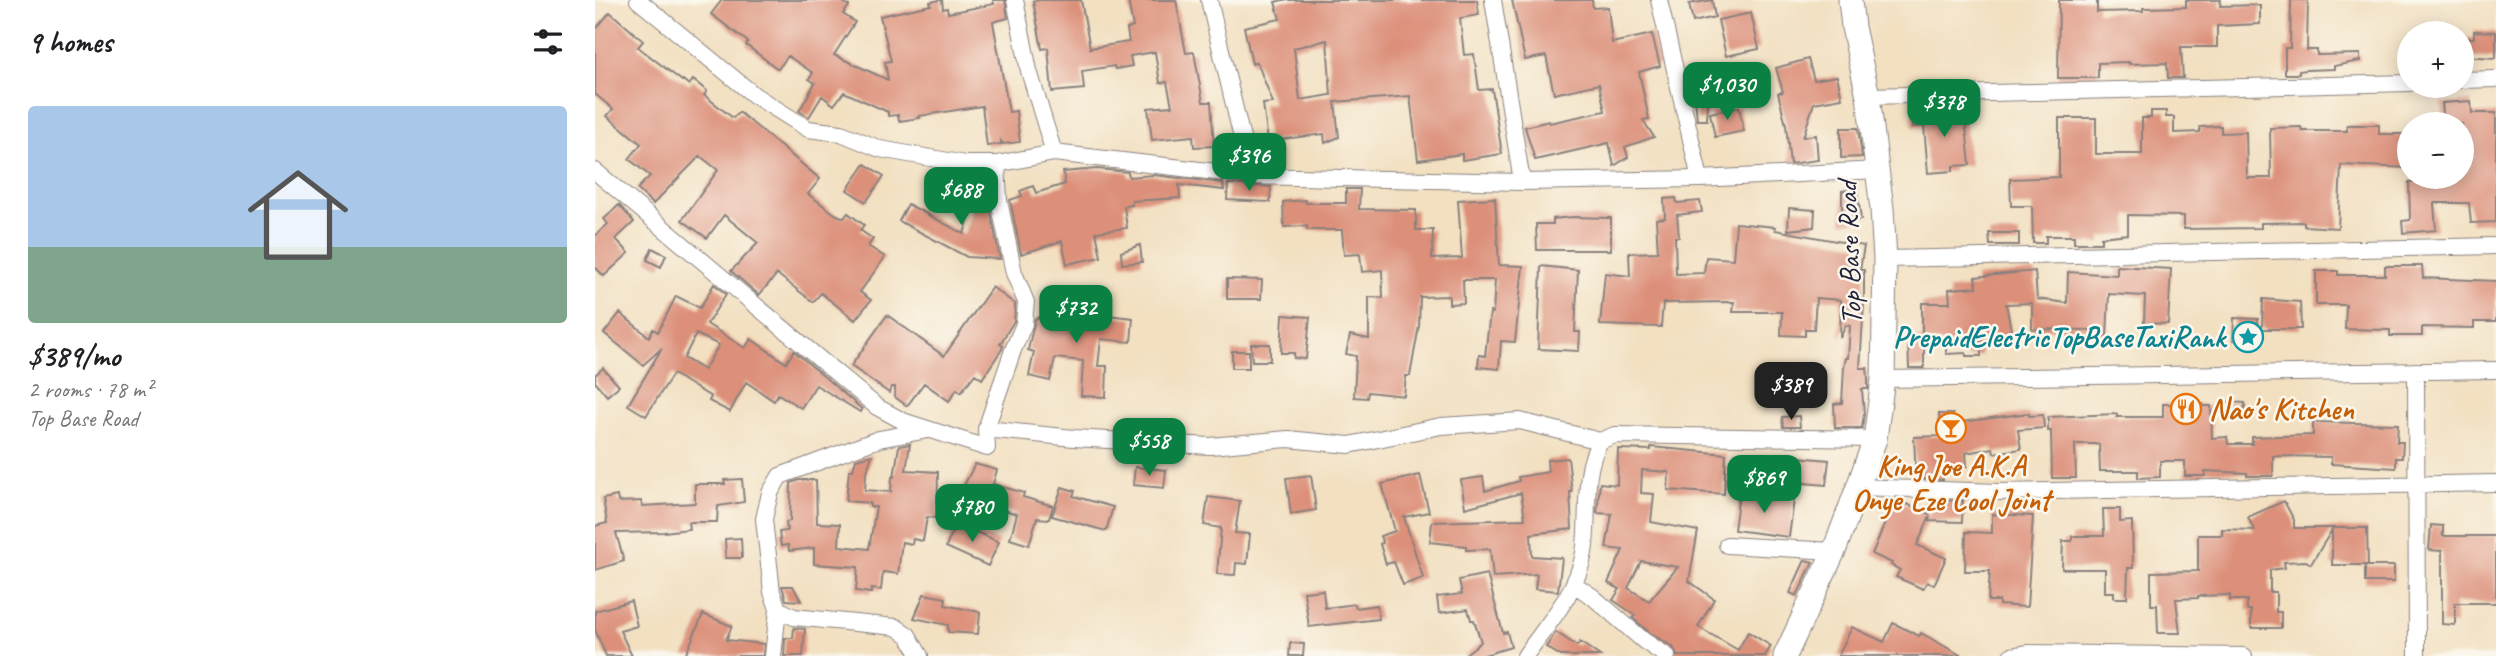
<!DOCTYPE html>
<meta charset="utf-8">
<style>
:root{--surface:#fff;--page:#f6f6f6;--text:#202124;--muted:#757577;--line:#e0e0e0;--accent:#0b8043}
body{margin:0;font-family:Caveat,sans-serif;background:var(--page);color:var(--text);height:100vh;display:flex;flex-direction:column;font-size:26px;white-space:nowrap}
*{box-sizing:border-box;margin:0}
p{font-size:23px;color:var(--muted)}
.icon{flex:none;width:38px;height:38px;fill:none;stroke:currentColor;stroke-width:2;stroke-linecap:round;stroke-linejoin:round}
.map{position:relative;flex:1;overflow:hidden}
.details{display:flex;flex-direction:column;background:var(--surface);width:595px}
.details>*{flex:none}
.controls{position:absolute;left:1802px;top:21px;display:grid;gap:14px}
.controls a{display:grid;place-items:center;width:77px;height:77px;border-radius:50%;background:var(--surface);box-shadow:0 4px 18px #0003;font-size:35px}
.price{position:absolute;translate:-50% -60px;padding:0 16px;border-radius:14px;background:var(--accent);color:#fff;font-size:23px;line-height:46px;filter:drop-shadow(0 2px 4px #0008)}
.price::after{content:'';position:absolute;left:50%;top:42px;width:21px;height:16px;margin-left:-10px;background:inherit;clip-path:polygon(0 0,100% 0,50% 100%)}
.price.on{background:#222;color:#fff}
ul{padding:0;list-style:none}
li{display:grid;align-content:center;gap:14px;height:371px;padding:0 28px}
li+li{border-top:2px solid var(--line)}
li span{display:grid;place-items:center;height:217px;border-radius:7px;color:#555}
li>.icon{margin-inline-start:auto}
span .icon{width:126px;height:126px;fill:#fffc;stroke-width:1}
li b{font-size:30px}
h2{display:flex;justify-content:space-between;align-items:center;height:84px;padding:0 28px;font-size:30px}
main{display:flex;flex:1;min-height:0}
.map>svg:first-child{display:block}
.building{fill:#dc8f79;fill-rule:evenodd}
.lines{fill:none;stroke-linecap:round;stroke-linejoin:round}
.street-casing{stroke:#8a817e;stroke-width:18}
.secondary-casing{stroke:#8a817e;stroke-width:25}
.street{stroke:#fff;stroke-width:16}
.secondary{stroke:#fff;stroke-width:23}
.labels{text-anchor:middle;stroke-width:5;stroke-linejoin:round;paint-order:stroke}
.street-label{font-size:30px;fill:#22223b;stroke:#fbf7ec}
.culture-label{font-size:30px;font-weight:bold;fill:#0d838f;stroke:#fbf7ec;text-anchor:end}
.food-label{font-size:30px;font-weight:bold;fill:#c56008;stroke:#fbf7ec;text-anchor:start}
</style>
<main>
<section class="details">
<h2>9 homes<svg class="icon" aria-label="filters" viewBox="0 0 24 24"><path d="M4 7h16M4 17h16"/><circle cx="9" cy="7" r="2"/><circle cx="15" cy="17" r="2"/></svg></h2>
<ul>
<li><span style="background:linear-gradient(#a9c7e8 65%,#7fa58c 0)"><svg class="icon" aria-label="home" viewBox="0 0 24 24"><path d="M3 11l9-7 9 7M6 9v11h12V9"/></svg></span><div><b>$389/mo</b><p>2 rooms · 78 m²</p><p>Top Base Road</p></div></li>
</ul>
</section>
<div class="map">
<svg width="1901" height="656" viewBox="0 0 1901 656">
<rect width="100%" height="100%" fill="#fbf7ec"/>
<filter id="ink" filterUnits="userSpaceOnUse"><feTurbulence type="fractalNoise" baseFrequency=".0143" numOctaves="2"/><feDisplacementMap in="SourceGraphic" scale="14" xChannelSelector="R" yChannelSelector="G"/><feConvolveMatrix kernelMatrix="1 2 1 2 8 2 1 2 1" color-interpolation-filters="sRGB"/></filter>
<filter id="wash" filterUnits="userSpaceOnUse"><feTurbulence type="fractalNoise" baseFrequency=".00686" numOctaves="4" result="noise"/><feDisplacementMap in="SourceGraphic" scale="28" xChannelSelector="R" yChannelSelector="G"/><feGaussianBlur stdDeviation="1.57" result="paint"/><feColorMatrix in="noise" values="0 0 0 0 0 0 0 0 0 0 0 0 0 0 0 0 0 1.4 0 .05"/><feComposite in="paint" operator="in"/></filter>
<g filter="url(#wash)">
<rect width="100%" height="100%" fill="#f2e0c1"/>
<g id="blocks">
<path class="building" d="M127,0H245L254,6L248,14L260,22L239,55L293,80L290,62L296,61L285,16L336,5L335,2L345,0H347L348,9L352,8L353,13L399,4L398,0H410L413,18L398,22L414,112L421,111L425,142L408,144L406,141V144L392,146L387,106L324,116L325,118L304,121L303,115L293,116V112L249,92L239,105L227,96L214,117L204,111L220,83L214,79L218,73L193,56L183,69L151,45L153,42L116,14Z
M445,0H486L495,48L534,42L532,29L538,27L533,0H581L591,53L599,52L608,102H616L619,146L599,147L598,136L557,140L553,108L577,106L572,82L565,83L560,52L535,56L537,66L520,69L519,66L487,71L489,89L457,92L453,48L447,49L438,1Z
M688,0H882L884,15L865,18L869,55L879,54L884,90L897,89L907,154L867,160V154L823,160L815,96L740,102L744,137L730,143L729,134L673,141L668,104L678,103L662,62L657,64L649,27L685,19L680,2ZM732,40L736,95L705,100L699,48Z
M917,0H997L998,8L1013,7L1017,43L1057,34L1065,66L1044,72L1054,119L1048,120L1059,137L1030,147L1033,157L1019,166L1014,143L940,160L930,127L954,121V123L1010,111L1004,84L959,94L951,56L930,60Z
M1117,0L1120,17L1098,22L1094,4Z
M1464,0H1502V12L1548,11V8L1591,7V0H1626L1625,6L1665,5V24L1622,26V47H1586L1588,78H1573L1572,63L1534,64V62L1503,63V78H1463Z
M1696,0H1713L1712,50H1722V55L1765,54V61L1739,66V69L1711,70L1704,71V74H1690V48H1695Z
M15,12L48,41L43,47L87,81L88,80L94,85L98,80L112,91L109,95L138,118L144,112L225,179L213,194L240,214L249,218L253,213L269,225L265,230L278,239L273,246L290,257L265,292L276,300L260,320L226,293L218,302L182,274L164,295L136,271L163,243L129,215L112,238L87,220L123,170L105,156L58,204L42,189L55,176L34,159L46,144L12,116L18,109L0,94V30Z
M1156,13L1164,49L1131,56L1123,20Z
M1879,31L1901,32V58L1867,56V38H1879Z
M1213,59L1219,80L1242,76L1247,98L1219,103L1208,137L1221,135L1223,160L1195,164L1191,125L1183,93L1188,92L1181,68Z
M1111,94L1113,101L1112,120H1102L1100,97Z
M1876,101L1877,113H1901V222L1876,223L1874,203H1839L1841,230L1808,233L1807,221L1815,220L1814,182L1846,181V177H1867V124H1849L1847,103Z
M1144,107L1149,131L1120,137L1115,113Z
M1369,108L1375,165L1358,166V171L1333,173L1329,126L1318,127L1317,113Z
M1556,111H1571V117H1579V133L1605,132V127L1626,126V133L1651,132L1652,178H1676L1675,128L1706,127L1707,131H1752V125H1784V134H1815V168L1746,165L1743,228L1709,226V222L1666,223V228L1589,229V216L1533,215V234L1506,237V243H1479V236H1451V243H1438L1437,206H1416L1415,179L1464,177V118H1501V154H1547V118H1556Z
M1246,128H1263L1267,157L1246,158Z
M270,164L289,176L271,202L252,190Z
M502,169L533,172L534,177L558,175L628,183L629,190L584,185L585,198L537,201V205L529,206L532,228L501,232L506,257L472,264L467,241L426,254L415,200L427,196L425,191L438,186L441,193L470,184L468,172Z
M385,174L392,175L394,203L405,259L372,257L304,221L313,204L369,234L377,208L375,207Z
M633,184L676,187L675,202L632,200Z
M751,189H765L764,209L821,210V230H838L837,259L867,258L863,200L900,198L904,265L928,266L920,342L906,341L904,369L883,367L884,355L890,356L895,312L898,313L900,280H868L869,303L854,304V296L825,297L824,326L815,376H811L809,396L773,392L772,398L759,397L761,356L751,354L755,335L774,339V297L788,298L787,270L767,272L765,254L749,255L747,230H712V226L689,227L688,202L710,200L711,203H751Z
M1262,189L1266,220L1247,223V191Z
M1081,198L1082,203L1105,201L1107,212L1082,215L1084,237H1080L1081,274L1109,273L1111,257L1138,259L1141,223L1180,227V230L1269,246L1265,270H1269V302L1265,368H1272L1273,378V389H1267L1269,413L1267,428H1240L1239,404L1247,403L1249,367L1251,358H1253L1255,326L1251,325L1245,338L1246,300L1221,298L1219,329H1210V336L1186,335L1187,312H1138L1139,302L1068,303L1066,327L1005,325L1010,273L1035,276L1034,253L1063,252L1061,219L1070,218L1069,199Z
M24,205L39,222L21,239L34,253L9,276L0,267V236L13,224L9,219Z
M1194,208L1220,210L1219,227L1193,230Z
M978,217L1016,218V250H942L941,224H958V219Z
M1394,233H1424V245H1395Z
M545,245L547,262L527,264L526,252Z
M57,248L71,255L66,267L52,260Z
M946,266L983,270L980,332H985L984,351L943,349Z
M1522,266L1576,269L1573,324L1549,323L1550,296L1514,294L1512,337L1499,336V330L1437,329V303L1411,304L1418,340L1386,343V356H1371V353L1351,354V342H1329V368H1314L1313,338H1327V303H1355L1354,289L1382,287L1380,277L1440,271L1442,299L1472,303L1473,272L1522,275Z
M1790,266H1827L1828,278L1901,281V322H1879V328L1827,327V336H1795V330L1750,329L1751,305H1721V271H1743V275H1790Z
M632,279L667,280L666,299H632Z
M119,284L131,294L112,324L150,348L156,339L191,363L199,351L267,409L265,412L221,385L206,408L183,394L179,401L151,382L135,412L114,401L116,397L78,374L51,416L33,405L67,348L48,365L9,333L25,313L54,337L58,329L63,332L81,296L105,308ZM101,334L124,345L109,370L89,358Z
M397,287L420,304L419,321L405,344L408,346L407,349L387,379L380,374L366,392L362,389L354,401L329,383L312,406L300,397V387H296L294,393L256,366L292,315L349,356Z
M1668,299L1705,302L1706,329H1667Z
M467,310L538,318L536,342L506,339L503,366H512L511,397L486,396L488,361L460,358L455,381L434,376L439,352L433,350L440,319Z
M688,315L715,317L711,359L699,358V353H686Z
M1639,318L1663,319L1662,341L1638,340Z
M656,344H675V361H657Z
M637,351H654V368H637Z
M8,368L24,386L12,396L0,382V375Z
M1633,402L1650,403L1649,415L1633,414Z
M1568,404H1608V406H1616L1617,438L1632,437L1633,444H1657V437L1718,435V422L1803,424L1802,442H1808L1807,458H1801V468L1736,464V457L1678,456V476H1652V473L1610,471V476H1590V461H1565V477L1543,478V471H1505L1504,444H1480L1481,478H1457L1456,431H1453V417L1522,414V417H1568Z
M1434,413V416L1448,415L1449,428L1423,430L1426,449L1399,453L1398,448L1371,453L1372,466L1348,468V480L1321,479L1319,437L1345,436L1344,414H1358L1359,423Z
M1204,416L1205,427H1188L1187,417Z
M315,444L311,470L343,472L342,518L332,517L328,541L318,539L317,544L307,542L303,574L288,572L286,590L276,589V593L261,591L263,567L219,564V548L194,551L193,545L186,546L184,532L192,531L191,522L195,521L196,483L204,480H221L222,523L245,524L244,546L274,549L281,507H275V503L251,501L254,470H258L261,459L277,455L271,475L270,490L296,492L297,477H299L304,446Z
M1056,447L1131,454L1129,494L1073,490L1074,472L1047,470L1046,493L1059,494L1056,522L1103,531L1094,581L1119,599L1103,627L1143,650L1153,632L1176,646L1170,656H1082L1078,647L1055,633L1038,618L1040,615L1018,600L1025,589L1013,583L1028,550L1011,548L1017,514L1002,513L1005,483L1022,485L1023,449L1056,450ZM1046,561L1083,567L1054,601L1033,588Z
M1201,457L1234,460L1231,485L1198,482Z
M973,458L977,492H975L977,529L936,534L937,556L967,558L963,591L940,589L942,574L898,577L895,549L871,550V546L835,542L837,522L930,519L926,493L870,508L866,480L888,477L890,491L924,481L923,477L953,472L952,460Z
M380,464L402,470L398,484L429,493L428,497L458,506L454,519L442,518L434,545L415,539L422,514L387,503L367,494V489Z
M540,467L571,470L569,488L538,485Z
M716,475L721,510L696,514L691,478Z
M825,475L834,512L809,517L828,578L808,585L799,562L791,564L785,544L788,543L785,536L800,531L787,484Z
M147,479L149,502L123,506L122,522H93L94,529L69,532L21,533L29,561L0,570V526L12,523L8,499L22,496L23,502L46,501L47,506L100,503V484H130L129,480Z
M467,487L480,491L478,496L518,507L511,531L457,516Z
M1144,493L1199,500L1194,537L1139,530Z
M613,497L645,501L640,533L655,534L652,564L641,563L640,575L622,574L626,528L609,525Z
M1300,499L1335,514V500L1368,501L1367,522L1334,521L1335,516L1322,545L1351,558L1339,585L1332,582L1328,589L1301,577L1305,570L1296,565L1297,563L1277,554Z
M1689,501L1699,520V528H1772L1773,565H1737V530L1716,564L1711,561L1689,562L1690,568L1675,570V592H1681V612H1686V628H1656V610H1652V600H1635V595L1603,596V598L1581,599L1585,633H1563L1562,605H1556V572L1603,571V535H1627V529L1659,530L1653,517Z
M1508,509H1525V522L1537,521L1538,568H1533L1532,598H1519V592H1510V569H1467L1468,541H1477V536H1509Z
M1397,514L1438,516L1432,607L1404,605V601H1393L1395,571H1370L1371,532L1397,533Z
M361,523L404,542L393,566L351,547Z
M1836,525L1848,526V536H1901V603H1860V625L1847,624V551L1834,550Z
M146,538L147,558H131L130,539Z
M1210,560L1218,562L1202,596L1195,593Z
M1770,566H1799V582H1770Z
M892,574L908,633L912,632L916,647L886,656H868L886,642L879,620H876L873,609L844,613L842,597L867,594L864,580Z
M187,586H198L206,601L191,600Z
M728,590L730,608L760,604L761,608L782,605L784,619L714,627L709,592Z
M329,594L351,598L350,605L385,612L383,634L353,632V625L319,618Z
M36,601L42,626L25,631L37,656H11L0,630V611Z
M108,614L137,626L131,640L169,644L168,656H90Z
M1298,623L1324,636L1326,633L1367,656H1243L1257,627L1289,642Z
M199,628L210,629L208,656H189L190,638H198Z
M961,632L982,646L985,642L1005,656H966L951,647Z
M695,643L709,644L708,656H694Z"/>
</g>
</g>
<g filter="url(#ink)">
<use href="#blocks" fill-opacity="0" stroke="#8a817e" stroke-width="2"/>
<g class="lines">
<g class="street-casing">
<path id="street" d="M43,0L159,95L213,129L246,133L285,149L370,164H402L459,153L656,176L927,182L1105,179L1283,170
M420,0L434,71L459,153
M614,0L656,176
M898,0L927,182
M1064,0L1105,179
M1867,80L1901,79
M1273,96L1815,83
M0,171L282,407L308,421L392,448L391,429L418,350L429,324L431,302L419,273L404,201L402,164
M1290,259L1901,246
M1821,371L1822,656
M1288,379L1901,370
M391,429L479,438L615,446L693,439L754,445L846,426L925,421L1005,441L1020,435L1280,439
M1263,487L1403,492L1901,483
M1132,545L1239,551
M980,585L998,597L1049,641L1072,656
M178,656L183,609
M325,656L313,635L301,627L199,617L183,609L177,592L169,519L175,493L185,476L284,439L333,430
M930,656C953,623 981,594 989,553C995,517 986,474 1005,441
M1416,656L1434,653L1649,656"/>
</g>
<g class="secondary-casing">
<path id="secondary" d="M1190,656L1239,551L1263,487L1280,439L1288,379L1290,259L1287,209L1273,96L1258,27L1255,0"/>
</g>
<use href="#street" class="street"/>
<use href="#secondary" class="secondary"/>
</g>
</g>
<defs>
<g id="sight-ring" transform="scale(1.575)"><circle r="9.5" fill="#fbf7ec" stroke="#0f9aa8" stroke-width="1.5"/><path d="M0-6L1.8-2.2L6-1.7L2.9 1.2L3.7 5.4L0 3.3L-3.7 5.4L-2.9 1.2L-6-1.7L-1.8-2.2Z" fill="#0f9aa8"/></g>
<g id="restaurant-ring" transform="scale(1.575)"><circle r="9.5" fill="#fbf7ec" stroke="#e8710a" stroke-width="1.5"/><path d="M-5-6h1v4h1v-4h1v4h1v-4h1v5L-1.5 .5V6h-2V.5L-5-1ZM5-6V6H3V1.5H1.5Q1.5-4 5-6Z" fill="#e8710a"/></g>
<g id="bar-ring" transform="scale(1.575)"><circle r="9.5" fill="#fbf7ec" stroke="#e8710a" stroke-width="1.5"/><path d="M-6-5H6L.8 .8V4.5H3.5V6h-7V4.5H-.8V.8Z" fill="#e8710a"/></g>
</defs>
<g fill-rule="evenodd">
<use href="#sight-ring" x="1653" y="337"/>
<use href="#restaurant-ring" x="1591" y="409"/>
<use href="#bar-ring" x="1356" y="428"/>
</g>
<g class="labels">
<g class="street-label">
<text transform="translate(1254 253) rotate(-92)" y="10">Top Base Road</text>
</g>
<g class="culture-label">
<text x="1630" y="347">PrepaidElectricTopBaseTaxiRank</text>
</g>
<g class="food-label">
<text x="1614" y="419">Nao's Kitchen</text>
<text x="1356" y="476" text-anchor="middle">King Joe A.K.A<tspan x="1356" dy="34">Onye Eze Cool Joint</tspan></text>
</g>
</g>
</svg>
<div class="controls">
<a>+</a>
<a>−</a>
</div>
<b class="price" style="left:1132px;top:122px">$1,030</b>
<b class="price" style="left:1349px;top:139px">$378</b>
<b class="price" style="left:654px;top:193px">$396</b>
<b class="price" style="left:366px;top:227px">$688</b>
<b class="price" style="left:481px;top:345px">$732</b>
<b class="price on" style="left:1196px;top:422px">$389</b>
<b class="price" style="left:554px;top:478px">$558</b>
<b class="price" style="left:1169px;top:515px">$869</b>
<b class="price" style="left:377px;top:544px">$780</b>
</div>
</main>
